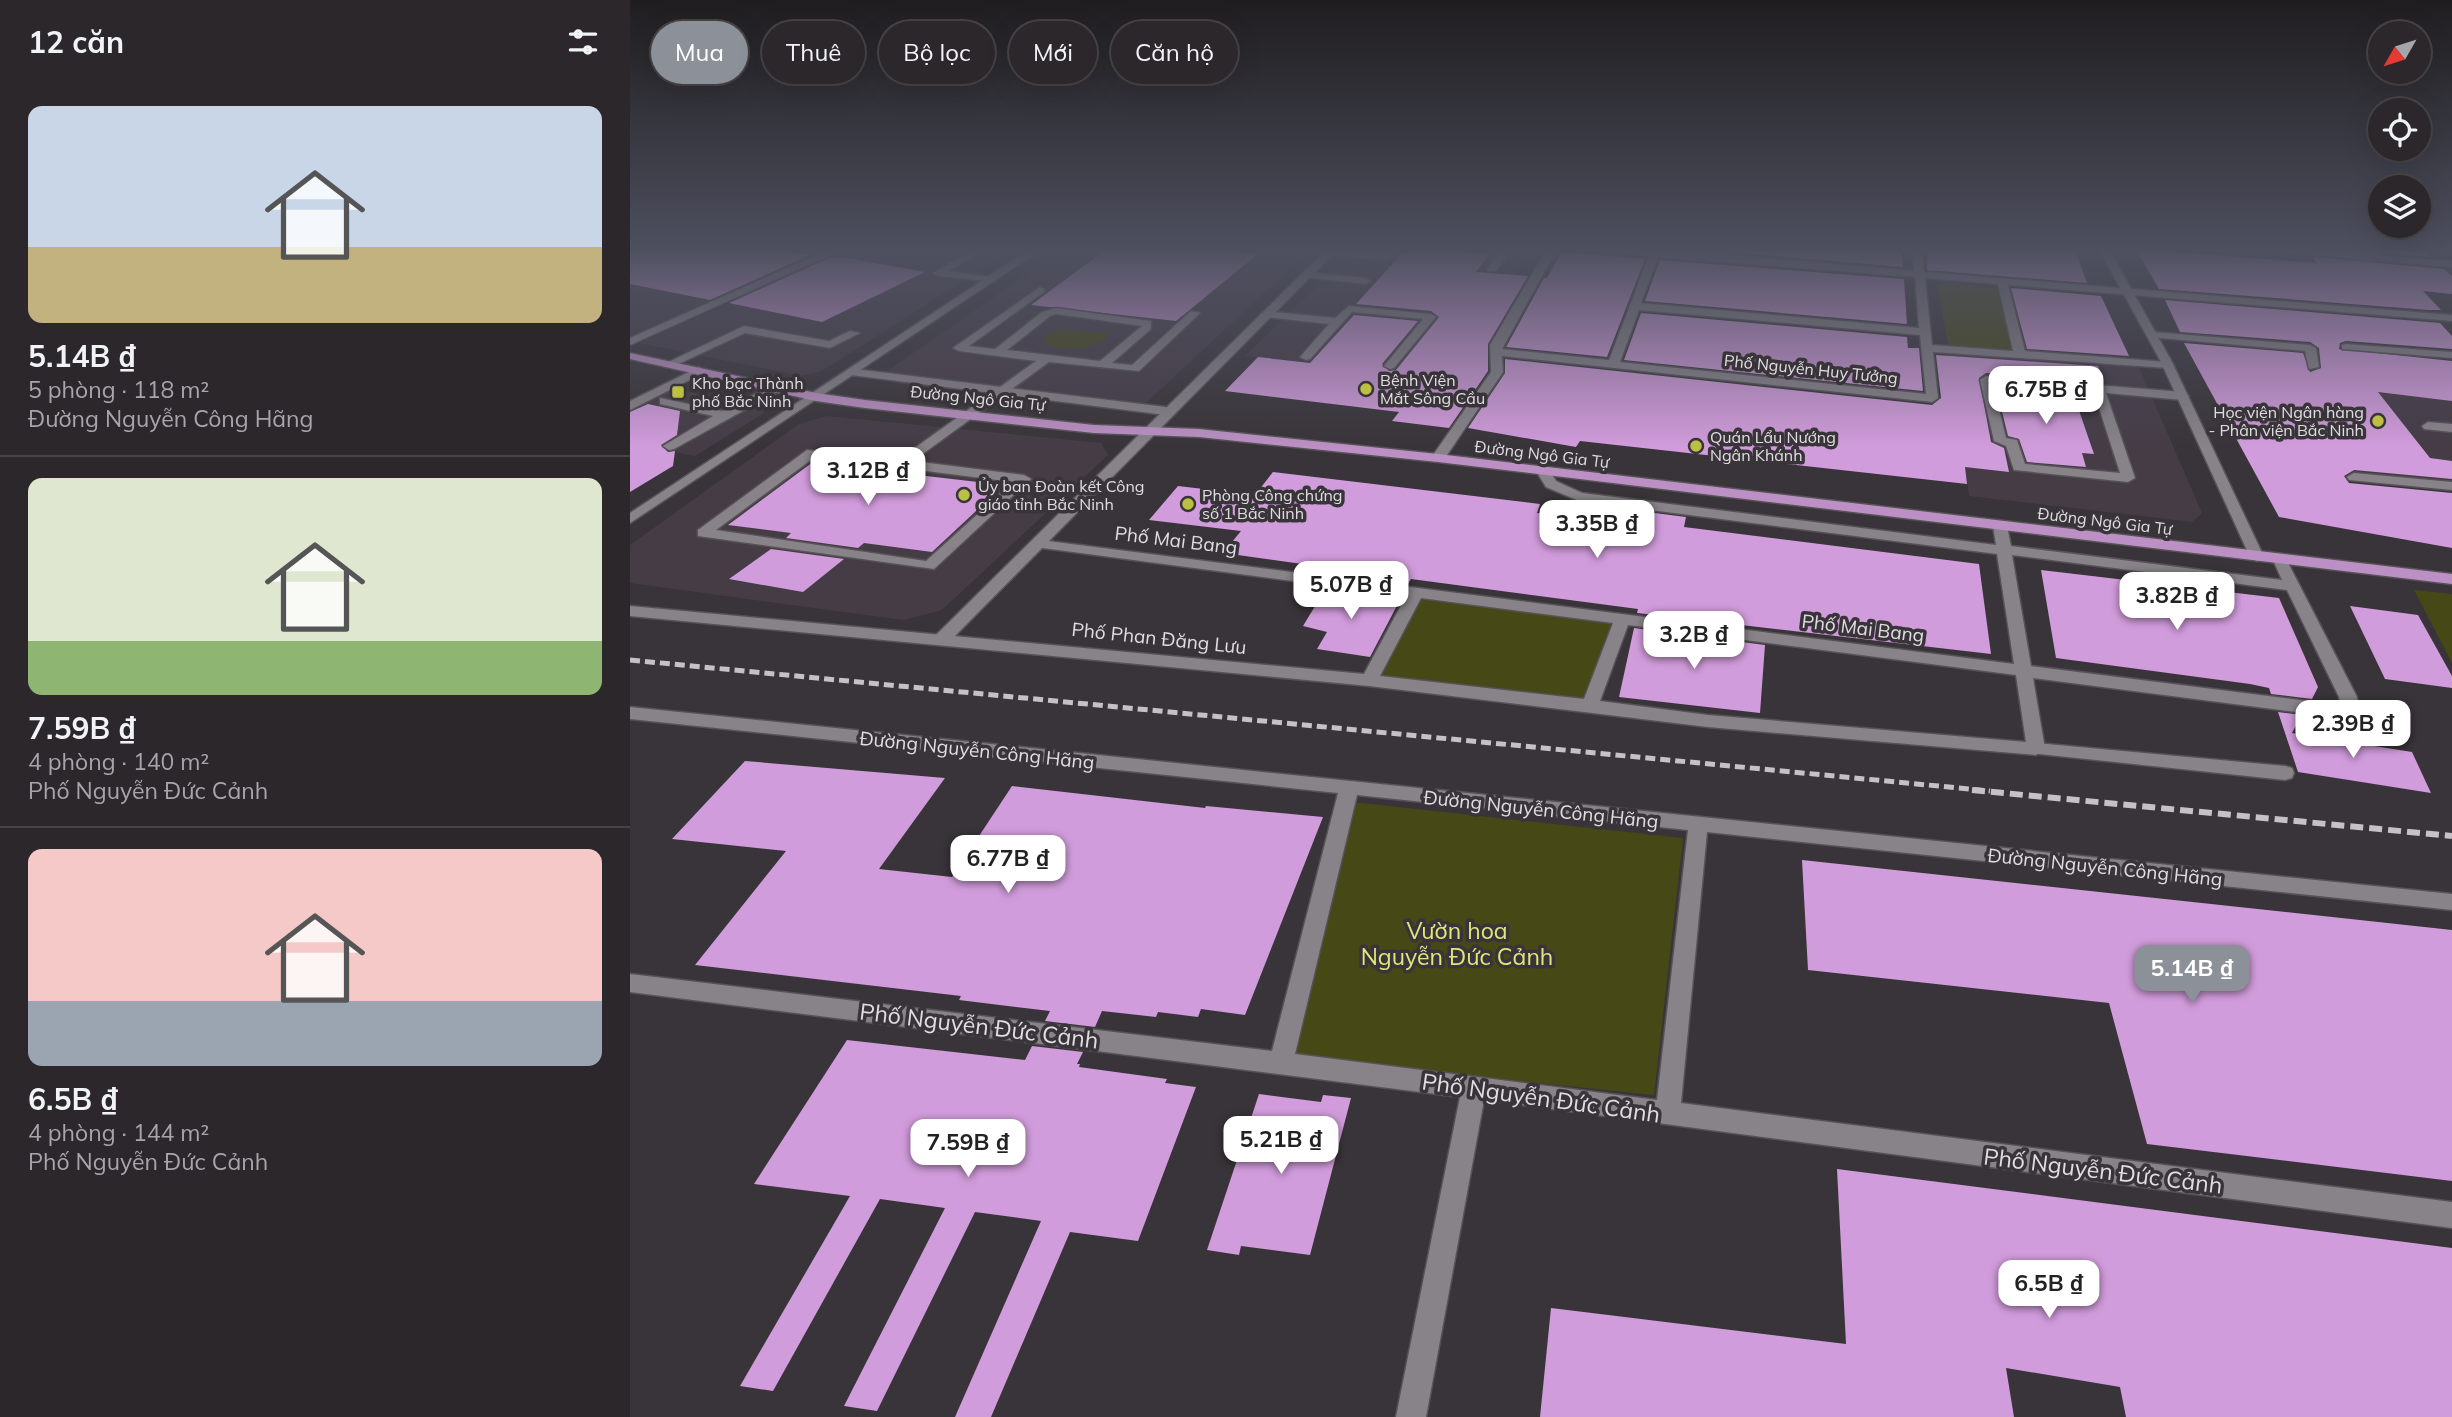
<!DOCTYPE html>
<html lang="vi">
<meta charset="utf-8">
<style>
:root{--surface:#2b272b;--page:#373337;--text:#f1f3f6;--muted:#a6a5a9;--line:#474447;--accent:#8c9099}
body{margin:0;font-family:Mulish,sans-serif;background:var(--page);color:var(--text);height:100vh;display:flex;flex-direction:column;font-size:26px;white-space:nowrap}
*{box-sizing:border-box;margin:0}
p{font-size:23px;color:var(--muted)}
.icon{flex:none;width:38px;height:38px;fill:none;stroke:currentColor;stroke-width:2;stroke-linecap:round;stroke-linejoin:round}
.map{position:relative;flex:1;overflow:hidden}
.sheet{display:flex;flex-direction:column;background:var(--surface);width:630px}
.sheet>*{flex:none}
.banner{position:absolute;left:21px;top:21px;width:665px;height:63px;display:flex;gap:14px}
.needle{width:46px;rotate:231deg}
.buttons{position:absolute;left:1738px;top:21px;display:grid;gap:14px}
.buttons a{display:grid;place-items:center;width:63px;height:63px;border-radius:50%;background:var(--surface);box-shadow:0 7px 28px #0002,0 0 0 2px var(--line);font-size:35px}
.price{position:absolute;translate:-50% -60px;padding:0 16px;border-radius:14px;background:#fff;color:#222;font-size:23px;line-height:46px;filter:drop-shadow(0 2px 4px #0008)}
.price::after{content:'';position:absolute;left:50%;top:42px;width:21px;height:16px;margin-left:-10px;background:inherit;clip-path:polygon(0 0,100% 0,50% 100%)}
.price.active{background:var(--accent);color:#fff}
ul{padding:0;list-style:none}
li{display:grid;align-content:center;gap:14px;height:371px;padding:0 28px}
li+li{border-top:2px solid var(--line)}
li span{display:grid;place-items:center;height:217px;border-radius:14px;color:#555}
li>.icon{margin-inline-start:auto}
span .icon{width:126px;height:126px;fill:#fffc;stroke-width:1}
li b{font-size:30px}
h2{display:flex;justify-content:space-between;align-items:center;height:84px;padding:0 28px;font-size:30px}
.pill{padding:0 24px;border-radius:32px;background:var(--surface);box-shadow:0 7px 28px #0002,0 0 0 2px var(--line);font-size:24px;line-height:63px}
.pill.active{background:var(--accent);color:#fff}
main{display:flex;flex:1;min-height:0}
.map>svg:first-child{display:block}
.built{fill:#453c46}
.green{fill:#464816}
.building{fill:#d19cdb}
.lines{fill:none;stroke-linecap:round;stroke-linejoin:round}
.lane-casing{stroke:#565256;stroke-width:3}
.street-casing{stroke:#565256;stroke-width:3}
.secondary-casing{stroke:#565256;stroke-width:3}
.primary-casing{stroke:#565256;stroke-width:3}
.lane{fill:#888389;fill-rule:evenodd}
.street{fill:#888389;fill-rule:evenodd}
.secondary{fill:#888389;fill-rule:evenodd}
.primary{fill:#bc90c4;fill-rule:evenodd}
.rail-far1{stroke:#c5c2c5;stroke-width:5;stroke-dasharray:10 5;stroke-linecap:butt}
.rail{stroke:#c5c2c5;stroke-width:6;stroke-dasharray:13 6;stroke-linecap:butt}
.poi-dot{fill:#bbc045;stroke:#393439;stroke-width:2.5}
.labels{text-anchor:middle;stroke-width:7;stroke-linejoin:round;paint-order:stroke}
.far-street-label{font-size:16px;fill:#e0dde0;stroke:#393439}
.far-poi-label{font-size:16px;fill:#e0dde0;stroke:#393439;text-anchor:start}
.street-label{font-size:19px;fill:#e0dde0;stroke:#393439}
.near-park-label{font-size:23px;fill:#e0e677;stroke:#393439}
.near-street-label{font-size:23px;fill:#e0dde0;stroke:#393439}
</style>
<main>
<section class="sheet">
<h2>12 căn<svg class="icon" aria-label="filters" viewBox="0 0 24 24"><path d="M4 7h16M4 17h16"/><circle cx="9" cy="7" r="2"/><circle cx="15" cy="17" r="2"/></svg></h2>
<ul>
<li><span style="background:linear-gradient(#c9d6e8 65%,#c2b280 0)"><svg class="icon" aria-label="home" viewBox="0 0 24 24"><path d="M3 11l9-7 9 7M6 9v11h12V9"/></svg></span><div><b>5.14B ₫</b><p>5 phòng · 118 m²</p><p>Đường Nguyễn Công Hãng</p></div></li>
<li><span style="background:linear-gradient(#dfe7d0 75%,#8fb573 0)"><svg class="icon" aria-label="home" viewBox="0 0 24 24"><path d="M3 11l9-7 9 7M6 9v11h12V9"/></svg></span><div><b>7.59B ₫</b><p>4 phòng · 140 m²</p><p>Phố Nguyễn Đức Cảnh</p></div></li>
<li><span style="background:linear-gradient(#f6c9c9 70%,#9aa5b1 0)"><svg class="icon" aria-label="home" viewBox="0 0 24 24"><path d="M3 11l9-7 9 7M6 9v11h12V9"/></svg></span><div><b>6.5B ₫</b><p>4 phòng · 144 m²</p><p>Phố Nguyễn Đức Cảnh</p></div></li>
</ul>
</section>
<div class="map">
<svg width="1822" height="1417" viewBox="0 0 1822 1417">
<rect width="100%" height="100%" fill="#393439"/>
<path class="built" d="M0,249H201L0,338Z
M222,249H384L190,372L171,376L9,343Z
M433,249H681L515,404L499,407L264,383L257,379L256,372L260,369Z
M725,249H902L884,275L795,377L615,356Z
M1317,350L1507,363L1572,513L1562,522L1339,496Z
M1686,350L1822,376V490L1729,481L1709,475L1707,368L1688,364Z
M39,389L123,403L131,406L134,413L65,456L0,443V408Z
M197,416L471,443L478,455L312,610L273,620L0,583V545L169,424Z"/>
<path class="green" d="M1316,282L1370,288L1386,351L1319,348L1307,286Z
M425,329L480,334C464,349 440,352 419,346L414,338Z
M1784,590L1822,594V663Z
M785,596L982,623L956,700L750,675Z
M722,802L1053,838L1024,1095L659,1057Z"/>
<path class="building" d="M0,249H150L180,255L80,300L0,284Z
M477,249H579L628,254L546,321L401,305Z
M776,249L860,253L846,272L898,276L858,344V371L819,428L762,421L769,412L595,391L628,357L680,363L724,315L788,321L752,364L759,371L766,370L809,317L801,311L726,304Z
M1066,249H1272L1273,267Z
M1298,249H1445L1457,283L1297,270Z
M1506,249L1687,263L1683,257L1814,269L1822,276V294L1793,291L1811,310H1799L1529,289Z
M1706,249H1793L1801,257Z
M932,252L1015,259L977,357L876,347L914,278H917Z
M210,257L295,272L192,322L99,303L199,258Z
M1030,260L1274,279L1277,324L1015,301Z
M1381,288L1471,296L1499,356L1397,349Z
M1535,300L1810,323L1822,336V349L1716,341L1710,343L1709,349L1822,361V401L1748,392L1800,458L1822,461V479L1724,470L1714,476L1719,483L1822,493V548L1649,517L1554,343L1673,353L1680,372L1691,368L1689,348L1680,342L1550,332Z
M1011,313L1277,337L1278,348H1289L1293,391L994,360Z
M1306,355L1468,366L1473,378L1437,375L1439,380L1356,373L1349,378L1361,442L1374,448L1379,472L1335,467L1337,484L950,441L946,447L838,428L875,373V359L1302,405L1311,398Z
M1366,387L1443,393L1464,454L1452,453L1456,467L1397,462L1389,439L1378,436Z
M18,404L50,411L47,435L31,445L38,452L45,451L43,466L0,492V412Z
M183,462L296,476L374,485L302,552L234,543L228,548L156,538L161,533L98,525Z
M643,472L910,504L907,513L966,519L970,510L993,512V509L1056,517L1054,527L1349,564L1361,654L1007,613L1008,609L781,579L778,584L705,575L708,569L593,553L611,531L519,520L548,486L625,495Z
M141,549L214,559L173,592L99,579Z
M1411,570L1649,598L1688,687L1682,699L1641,694L1639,688L1620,684L1426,658Z
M696,588L771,598L740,657L687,649L697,632L673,626Z
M1720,606L1788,615L1822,676V688L1755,679Z
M1004,628L1135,645L1130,713L989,697Z
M1648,712L1672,715L1662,733L1782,752L1801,793L1668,772Z
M115,761L315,778L249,869L322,877L382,786L575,808L576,806L693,817L615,1015L571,1009L568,1017L528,1012L526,1017L472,1011L465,1027L415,1021L420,1011L329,1000L331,996L65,965L156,851L42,839Z
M1172,860L1822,930V1181L1517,1144L1479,1003L1178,970Z
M217,1040L395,1060L402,1046L453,1052L447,1064H450L449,1067L537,1079L535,1083L566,1087L508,1241L440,1232L361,1417H325L411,1221L345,1212L247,1411L214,1406L315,1208L250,1199L143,1391L110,1386L220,1196L124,1184Z
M629,1094L691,1102L693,1095L721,1098L680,1255L611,1246L609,1255L577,1250Z
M1207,1169L1822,1248V1417H1496L1490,1387L1376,1368L1384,1417H910L921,1308L1216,1344Z"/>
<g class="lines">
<g class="lane-casing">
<path id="lane" d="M200,249H214L0,345V338Z
M344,249L353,251L318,271L361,277L365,278V282L308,276L303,273Z
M703,249L757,254L762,257L757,260L700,255L695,252Z
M872,249H882L866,271H858L857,269Z
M676,272L736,278L741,281L736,284L672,277L671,275Z
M410,287L415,290L414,292L339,346L365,349L412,312L426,308L521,321V329L482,363L502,365L561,311L570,313L509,371L419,362L283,461L394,475L401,479L304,569L68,536V530L177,450L268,460L406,361L329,351L323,348ZM426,314L512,326L470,361L377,350L420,316ZM185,457L383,482L296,561L86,530Z
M719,306L801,314L806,317L764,368L760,369L754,366L793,319L722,312L680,359L676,360L670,357L699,324L636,317L631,314L636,311L705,318Z
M114,326L199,341L220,331L230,333L200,348L115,333L42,367L32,365Z
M1523,332L1680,345L1686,348L1689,367L1679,369L1675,351L1519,337L1517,335Z
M1716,344L1822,352V358L1712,349V345Z
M1356,376L1553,392L1559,396L1553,400L1476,393L1505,478L1498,482L1384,470L1376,446L1364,441L1350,380ZM1363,384L1464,392L1490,473L1395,464L1387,440L1376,438Z
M147,383L153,387L151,390L44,449L39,450L33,446L83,416L30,404V398L92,411Z
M1798,422L1822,424V432L1794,429L1792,426Z
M1724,473L1822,482V490L1719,480L1717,477Z
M1406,743L1655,766L1662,768L1664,773L1662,778L1655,780L1400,753L1397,749L1400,745Z"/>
</g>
<g class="street-casing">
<path id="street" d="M917,249H927L872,349L979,360L1019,256L966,249H1031L1284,271L1282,249H1292L1294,272L1822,315V321L1378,285L1395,351L1538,362L1544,365L1538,368L1303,352L1308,398L1302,402L872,356L873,372L813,461H803L801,458L861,372L860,345ZM1028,257L1285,277L1289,328L1011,303ZM1295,278L1368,284L1383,351L1302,345ZM1009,310L1290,335L1296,394L990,362Z
M1813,249H1822V255Z
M69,367L75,371L73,373L0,410V401Z
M225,369L536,407L542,411L536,415L221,375V371Z
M913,467L918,468L926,481L952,493L1366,545L1363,526L1370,522L1377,526L1381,546L1652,580L1643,560L1645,557H1655L1727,697L1728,707L1719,716L1713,718L1403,678L1415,749L1406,755L1078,727L739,686L0,616V606L734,674L776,596L405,547L403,544L410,540L1384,664L1367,554L949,501L916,487L906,471ZM1382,555L1657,590L1709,697L1710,705L1401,666ZM791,598L983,623L954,699L750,676ZM998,625L1386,675L1396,742L1078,715L970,701Z
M0,707L1822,894V910L1077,832L1051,1103L1822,1202V1228L854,1100L796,1417H766L830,1097L0,992V974L642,1051L708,793L0,719ZM727,795L1058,830L1027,1100L665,1054Z"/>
</g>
<g class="secondary-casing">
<path id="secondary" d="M400,249H412L0,523V513Z
M697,249H708L319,642H307L305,638L307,634Z
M1469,249H1479L1542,362L1634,557L1632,560L1627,561L1620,557L1531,362Z
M1618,249H1667L1822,261V267Z"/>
</g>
<g class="primary-casing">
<path id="primary" d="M0,353L186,393L235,400L464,425L569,429L808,454L1822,574V584L808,462L569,437L464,433L235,408L186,401L0,359Z"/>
</g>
<use href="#lane" class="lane"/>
<use href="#street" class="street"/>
<use href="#secondary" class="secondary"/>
<use href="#primary" class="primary"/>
<path class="rail-far1" d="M0,660L1360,791"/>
<path class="rail" d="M1342,790L1822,836"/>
</g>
<linearGradient id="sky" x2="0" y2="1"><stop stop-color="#1f1d1f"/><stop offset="0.56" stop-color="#4e505f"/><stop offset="1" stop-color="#4e505f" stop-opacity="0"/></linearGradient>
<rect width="1822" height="448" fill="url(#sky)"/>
<g class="poi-dot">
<circle cx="736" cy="389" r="7"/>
<rect x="41" y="385" width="14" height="14" rx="3.5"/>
<circle cx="1748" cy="421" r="7"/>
<circle cx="1066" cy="446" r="7"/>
<circle cx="334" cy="495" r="7"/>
<circle cx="558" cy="504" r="7"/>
</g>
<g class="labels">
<g class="far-street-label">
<text transform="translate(1181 369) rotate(6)" y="6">Phố Nguyễn Huy Tưởng</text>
<text transform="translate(348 398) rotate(6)" y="6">Đường Ngô Gia Tự</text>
<text transform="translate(912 454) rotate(7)" y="6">Đường Ngô Gia Tự</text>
<text transform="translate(1475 521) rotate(7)" y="6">Đường Ngô Gia Tự</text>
</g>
<g class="far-poi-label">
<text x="750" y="386">Bệnh Viện<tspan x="750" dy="18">Mắt Sông Cầu</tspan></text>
<text x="62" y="389">Kho bạc Thành<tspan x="62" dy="18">phố Bắc Ninh</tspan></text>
<text x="1734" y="418" text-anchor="end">Học viện Ngân hàng<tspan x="1734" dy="18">- Phân viện Bắc Ninh</tspan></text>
<text x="1080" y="443">Quán Lẩu Nướng<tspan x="1080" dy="18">Ngân Khánh</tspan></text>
<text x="348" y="492">Ủy ban Đoàn kết Công<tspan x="348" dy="18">giáo tỉnh Bắc Ninh</tspan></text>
<text x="572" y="501">Phòng Công chứng<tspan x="572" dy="18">số 1 Bắc Ninh</tspan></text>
</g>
<g class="street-label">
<text transform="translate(546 540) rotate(7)" y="7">Phố Mai Bang</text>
<text transform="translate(1233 628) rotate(7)" y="7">Phố Mai Bang</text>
<text transform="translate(529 638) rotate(6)" y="7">Phố Phan Đăng Lưu</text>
<text transform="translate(347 750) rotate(6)" y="7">Đường Nguyễn Công Hãng</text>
<text transform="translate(911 809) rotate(6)" y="7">Đường Nguyễn Công Hãng</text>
<text transform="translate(1475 867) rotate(6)" y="7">Đường Nguyễn Công Hãng</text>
</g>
<g class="near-park-label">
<text x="827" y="939">Vườn hoa<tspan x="827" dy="26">Nguyễn Đức Cảnh</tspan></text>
</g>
<g class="near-street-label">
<text transform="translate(349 1026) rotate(7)" y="8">Phố Nguyễn Đức Cảnh</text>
<text transform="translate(911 1098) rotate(8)" y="8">Phố Nguyễn Đức Cảnh</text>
<text transform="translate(1473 1171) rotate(7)" y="8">Phố Nguyễn Đức Cảnh</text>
</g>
</g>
</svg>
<div class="buttons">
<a><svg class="needle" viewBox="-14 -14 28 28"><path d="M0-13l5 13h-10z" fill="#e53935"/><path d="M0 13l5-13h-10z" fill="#a6a5a9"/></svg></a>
<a><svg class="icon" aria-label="locate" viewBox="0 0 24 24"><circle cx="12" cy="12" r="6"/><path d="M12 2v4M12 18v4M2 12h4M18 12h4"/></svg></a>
<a><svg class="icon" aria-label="layers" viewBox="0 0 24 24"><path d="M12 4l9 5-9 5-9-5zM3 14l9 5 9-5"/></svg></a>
</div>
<b class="price" style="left:1416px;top:426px">6.75B ₫</b>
<b class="price" style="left:238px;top:507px">3.12B ₫</b>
<b class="price" style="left:967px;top:560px">3.35B ₫</b>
<b class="price" style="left:721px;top:621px">5.07B ₫</b>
<b class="price" style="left:1547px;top:632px">3.82B ₫</b>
<b class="price" style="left:1064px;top:671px">3.2B ₫</b>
<b class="price" style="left:1723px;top:760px">2.39B ₫</b>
<b class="price" style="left:378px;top:895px">6.77B ₫</b>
<b class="price active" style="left:1562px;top:1005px">5.14B ₫</b>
<b class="price" style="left:651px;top:1176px">5.21B ₫</b>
<b class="price" style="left:338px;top:1179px">7.59B ₫</b>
<b class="price" style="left:1419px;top:1320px">6.5B ₫</b>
<div class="banner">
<a class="pill active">Mua</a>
<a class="pill">Thuê</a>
<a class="pill">Bộ lọc</a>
<a class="pill">Mới</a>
<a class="pill">Căn hộ</a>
</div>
</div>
</main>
